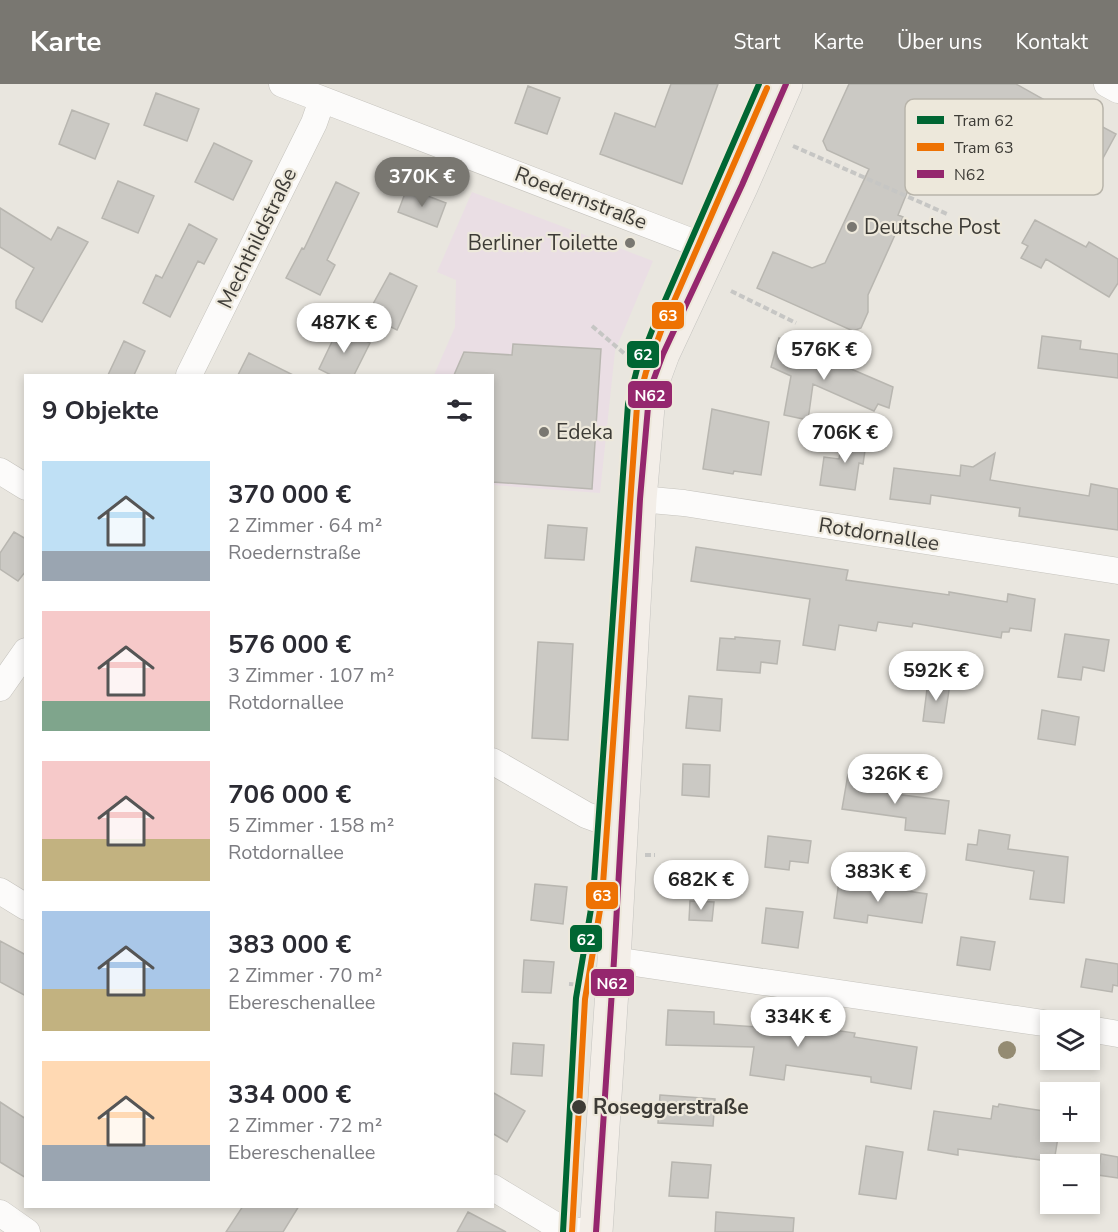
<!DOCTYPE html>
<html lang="de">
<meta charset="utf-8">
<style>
:root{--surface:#fff;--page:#f7f7f7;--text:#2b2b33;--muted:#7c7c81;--accent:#797771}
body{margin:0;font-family:"Nunito Sans",sans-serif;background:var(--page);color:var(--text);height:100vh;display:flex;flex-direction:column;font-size:22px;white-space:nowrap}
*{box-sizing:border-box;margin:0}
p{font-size:20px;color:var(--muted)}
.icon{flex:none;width:33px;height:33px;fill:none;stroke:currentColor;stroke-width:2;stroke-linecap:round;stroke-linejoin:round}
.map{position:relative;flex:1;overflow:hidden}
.panel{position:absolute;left:24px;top:290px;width:470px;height:834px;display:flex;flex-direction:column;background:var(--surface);border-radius:0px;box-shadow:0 3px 9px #0003}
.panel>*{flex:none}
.controls{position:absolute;left:1040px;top:926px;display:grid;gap:12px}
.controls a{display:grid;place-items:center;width:60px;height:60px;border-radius:0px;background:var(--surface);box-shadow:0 3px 9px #0003;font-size:30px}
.price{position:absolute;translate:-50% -51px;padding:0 14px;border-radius:21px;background:#fff;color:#222;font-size:20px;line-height:39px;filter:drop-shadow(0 2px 3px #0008)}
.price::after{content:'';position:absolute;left:50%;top:36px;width:18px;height:14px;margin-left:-9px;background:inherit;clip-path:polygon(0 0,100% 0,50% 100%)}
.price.selected{background:var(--accent);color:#fff}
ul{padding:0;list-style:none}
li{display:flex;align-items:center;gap:18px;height:150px;padding:0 18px}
li span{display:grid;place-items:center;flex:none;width:168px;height:120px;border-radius:0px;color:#555}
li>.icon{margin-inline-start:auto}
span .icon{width:72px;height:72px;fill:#fffc;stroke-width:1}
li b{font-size:26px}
h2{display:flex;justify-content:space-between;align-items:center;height:72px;padding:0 18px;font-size:26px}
header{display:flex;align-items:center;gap:36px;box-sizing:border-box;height:84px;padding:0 30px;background:var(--accent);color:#fff}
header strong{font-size:28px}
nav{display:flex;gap:33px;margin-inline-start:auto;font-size:21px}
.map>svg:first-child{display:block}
.commercial{fill:#eadee4}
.building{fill:#cbc9c4;stroke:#b8b6b0;stroke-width:1.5}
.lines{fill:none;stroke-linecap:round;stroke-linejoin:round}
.minor-casing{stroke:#c5c3bd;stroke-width:27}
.major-casing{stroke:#c5c4c0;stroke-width:34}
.path{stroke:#c6c6c4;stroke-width:4;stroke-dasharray:6 3;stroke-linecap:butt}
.minor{stroke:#fcfbfa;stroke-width:26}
.major{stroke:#f3eee8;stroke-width:33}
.bus-1-casing{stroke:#ede8db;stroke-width:10}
.bus-1{stroke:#95276e;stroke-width:6}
.tram-1-casing{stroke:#ede8db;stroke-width:10}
.tram-2-casing{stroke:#ede8db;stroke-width:10}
.tram-1{stroke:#063;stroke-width:6}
.tram-2{stroke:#ee7203;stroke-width:6}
.tree{fill:#948b72}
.poi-dot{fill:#797771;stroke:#ede8db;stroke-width:2}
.stop-dot{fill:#3d3b36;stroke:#ede8db;stroke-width:2}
.labels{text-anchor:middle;stroke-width:4.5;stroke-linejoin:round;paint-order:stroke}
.street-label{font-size:21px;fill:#3d3b36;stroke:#ede8db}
.poi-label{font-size:21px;fill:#3d3b36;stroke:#ede8db;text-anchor:start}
.stop-label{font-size:21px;font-weight:bold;fill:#3d3b36;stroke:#ede8db;text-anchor:start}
.key{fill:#ede8db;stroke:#b8b4aa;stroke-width:1.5}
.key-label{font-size:16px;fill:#3d3b36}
.line-badge{stroke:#ede8db;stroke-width:2}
.badge-label{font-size:16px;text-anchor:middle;font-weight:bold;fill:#fff}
</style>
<header>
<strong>Karte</strong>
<nav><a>Start</a><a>Karte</a><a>Über uns</a><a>Kontakt</a></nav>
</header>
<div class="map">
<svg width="1118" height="1148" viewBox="0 0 1118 1148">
<rect width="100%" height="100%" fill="#e9e6df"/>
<path class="commercial" d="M472,108L653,177L615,267L600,409L492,401V291H434L455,243L456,196L437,188Z"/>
<path class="building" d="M671,0H718L682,100L600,70L615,29L655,43Z
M849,0H1016L1082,37L1084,33L1116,50L1096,87L1040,56L1035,65L1030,62L1025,63L987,42L990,37L959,21L956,25L945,30L936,31L922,64L927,83L921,98L913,94L898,131L903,133L868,211V228L861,244L853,247L757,204L773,168L812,184L825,179L869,85L827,66L823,57Z
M528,2L560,14L547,50L515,39Z
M156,9L199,25L187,57L144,41Z
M72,26L109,40L95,75L59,60Z
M214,59L252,77L233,116L195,98Z
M118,97L154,112L138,149L102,134Z
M336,98L359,109L327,176L335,181L320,211L286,194L302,164L304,165Z
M407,104L446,119L437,143L398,128Z
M0,124L51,156L58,143L88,158L42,238L16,224V217L34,184L0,163Z
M1035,136L1086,163L1089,158L1118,175V199L1109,213L1046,175L1041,184L1021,174L1028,162L1022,159Z
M189,140L217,155L204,180L198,177L170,233L143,219L156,191L162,194Z
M390,189L417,202L397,246L367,231Z
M339,243L370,259L354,291H331L319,285Z
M1042,252L1081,257L1080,265L1118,270V294L1038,284Z
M779,254L893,303L889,324L878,320L874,327L813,300L808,336L784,331L791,292L771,283Z
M124,257L145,267L134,291H108Z
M513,260L601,265L592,405L492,398V291H454L464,268L512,271Z
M249,269L293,291H238Z
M712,325L769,338L761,391L734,387L733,390L703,385Z
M843,349L867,353L863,380L859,379L855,406L820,401L824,373L839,375Z
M995,369L990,396L1089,412L1091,400L1118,405V446L1019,432L1020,424L931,411L930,420L890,415L894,384L960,392L961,381L973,383Z
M548,441L587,444L584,476L545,474Z
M14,448L26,455V487L18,497L0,485V469Z
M696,463L848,486L846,496L949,511V508L1007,518L1008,510L1035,515L1031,547L1010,544L1009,548H1002L1001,554L913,539L912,543L878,538L876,547L839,541L835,566L803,561L810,515L691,497Z
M1065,550L1109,556L1104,587L1083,583L1081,596L1058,593Z
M735,553L780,557L777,580L761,578L760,589L717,586L720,554L735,555Z
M538,558L573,560L568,656L532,654Z
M928,597L950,600L944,639L923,637Z
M689,612L722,615L720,647L686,644Z
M1042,626L1079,633L1075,661L1038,655Z
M683,680L710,681L709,713L682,711Z
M848,690L889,696L887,709L949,717L945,750L905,746L906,734L842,725Z
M979,746L1010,751L1008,765L1068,773L1064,819L1030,815L1034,787L966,776L968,760L977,761Z
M768,752L811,757L808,779L790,777L789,786L765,783Z
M839,797L927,810L922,839L868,831L867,839L834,834Z
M535,800L567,803L563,840L531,836Z
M690,817L714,818L712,837L689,836Z
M766,824L803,828L798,864L762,859Z
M961,853L995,858L990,886L957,881Z
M0,857L26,871V912L0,898Z
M1086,875L1118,880V902L1113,901L1112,908L1081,903Z
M524,876L554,878L551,909L522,908Z
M668,926L714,928V940L757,943L758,938L819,947L820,944L855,949L854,953L917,963L911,1005L871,998V993L786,981L784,996L750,991L754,963L666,961Z
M513,959L544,961L542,992L511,990Z
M492,1008L525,1027L507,1058L492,1049Z
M660,1011L715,1015L713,1042L658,1039Z
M0,1018L26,1035V1094L0,1078Z
M999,1020L1050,1028V1047H1059L1054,1078L958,1065V1071L928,1066L934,1027L991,1035L993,1022L998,1023Z
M866,1062L903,1068L896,1115L859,1110Z
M1101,1070L1118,1073V1094L1098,1091Z
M672,1078L711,1081L708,1114L669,1112Z
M243,1122H299L283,1148H226Z
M468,1128L506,1148H457Z
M716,1128L794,1134L793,1148H715Z"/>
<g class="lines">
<g class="minor-casing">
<path id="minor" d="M282,0L711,165
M1107,0L1118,6
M189,291L314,39L322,16
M0,387L26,403
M640,415L684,419L1118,487
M0,604L26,567
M492,677L586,731L597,735L622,736
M0,807L26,823
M614,876L1050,940
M1089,945L1118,950
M492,1103L555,1141L572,1146L589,1148
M0,1129L27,1148"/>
</g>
<g class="major-casing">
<path id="major" d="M596,1148L614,876L640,415L648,323L652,300L663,270L742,101L786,0"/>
</g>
<path class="path" d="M793,62L947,130
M731,207L796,239
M592,242L625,270
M645,771H655
M569,900L585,901"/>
<use href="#minor" class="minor"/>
<use href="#major" class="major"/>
<g class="bus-1-casing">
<path id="bus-1" d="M596,1148L614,876L640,415L648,323L652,300L663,270L742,101L786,0"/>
</g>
<use href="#bus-1" class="bus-1"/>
<g class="tram-1-casing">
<path id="tram-1" d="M563,1148L576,914L593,813L628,320L637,285L653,244L759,0"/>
</g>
<g class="tram-2-casing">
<path id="tram-2" d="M572,1148L585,915L602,814L637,322L646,288L661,247L767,4"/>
</g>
<use href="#tram-1" class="tram-1"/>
<use href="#tram-2" class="tram-2"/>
</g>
<circle class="tree" cx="1007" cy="966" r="9"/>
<g class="poi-dot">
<circle cx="852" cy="143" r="6"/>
<circle cx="630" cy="159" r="6"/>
<circle cx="544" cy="348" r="6"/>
</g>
<circle class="stop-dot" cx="579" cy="1023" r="8"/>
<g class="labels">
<g class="street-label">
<text transform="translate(581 114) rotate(21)" y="7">Roedernstraße</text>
<text transform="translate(257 154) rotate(-64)" y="7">Mechthildstraße</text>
<text transform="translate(879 450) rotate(9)" y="7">Rotdornallee</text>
</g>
<g class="poi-label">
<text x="864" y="150">Deutsche Post</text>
<text x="618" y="166" text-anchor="end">Berliner Toilette</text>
<text x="556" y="355">Edeka</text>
</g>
<g class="stop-label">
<text x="593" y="1030">Roseggerstraße</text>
</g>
</g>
<rect x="905" y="15" width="198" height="96" rx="9" class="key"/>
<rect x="917" y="32" width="27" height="8" fill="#063"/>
<rect x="917" y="59" width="27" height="8" fill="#ee7203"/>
<rect x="917" y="86" width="27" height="8" fill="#95276e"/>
<g class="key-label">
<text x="954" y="42">Tram 62</text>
<text x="954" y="69">Tram 63</text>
<text x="954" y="96">N62</text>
</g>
<g class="line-badge">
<rect x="651" y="217" width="34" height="29" rx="6" fill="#ee7203"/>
<rect x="626" y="256" width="34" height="29" rx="6" fill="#063"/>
<rect x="627" y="296" width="46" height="29" rx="6" fill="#95276e"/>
<rect x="585" y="797" width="34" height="29" rx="6" fill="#ee7203"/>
<rect x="569" y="840" width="34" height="29" rx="6" fill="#063"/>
<rect x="590" y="884" width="45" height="29" rx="6" fill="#95276e"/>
</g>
<g class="badge-label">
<text x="668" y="237">63</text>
<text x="643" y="276">62</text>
<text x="650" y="317">N62</text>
<text x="602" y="817">63</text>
<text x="586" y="861">62</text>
<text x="612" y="905">N62</text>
</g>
</svg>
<div class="controls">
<a><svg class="icon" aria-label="layers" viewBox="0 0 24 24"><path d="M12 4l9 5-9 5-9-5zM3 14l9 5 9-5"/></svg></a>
<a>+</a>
<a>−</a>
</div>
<b class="price selected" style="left:422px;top:124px">370K €</b>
<b class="price" style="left:344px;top:270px">487K €</b>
<b class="price" style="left:824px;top:297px">576K €</b>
<b class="price" style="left:845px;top:380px">706K €</b>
<b class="price" style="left:936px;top:618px">592K €</b>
<b class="price" style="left:895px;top:721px">326K €</b>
<b class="price" style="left:878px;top:819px">383K €</b>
<b class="price" style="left:701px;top:827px">682K €</b>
<b class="price" style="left:798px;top:964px">334K €</b>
<section class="panel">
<h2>9 Objekte<svg class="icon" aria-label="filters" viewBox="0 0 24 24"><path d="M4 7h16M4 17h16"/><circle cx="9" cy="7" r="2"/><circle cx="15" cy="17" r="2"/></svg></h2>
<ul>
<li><span style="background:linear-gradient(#bfe0f5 75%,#9aa5b1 0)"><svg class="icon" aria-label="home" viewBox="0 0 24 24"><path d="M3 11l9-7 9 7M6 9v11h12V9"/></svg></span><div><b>370 000 €</b><p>2 Zimmer · 64 m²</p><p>Roedernstraße</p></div></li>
<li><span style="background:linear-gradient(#f6c9c9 75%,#7fa58c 0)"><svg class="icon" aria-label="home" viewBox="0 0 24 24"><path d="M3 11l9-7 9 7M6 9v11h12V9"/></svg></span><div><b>576 000 €</b><p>3 Zimmer · 107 m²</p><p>Rotdornallee</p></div></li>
<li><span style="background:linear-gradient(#f6c9c9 65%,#c2b280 0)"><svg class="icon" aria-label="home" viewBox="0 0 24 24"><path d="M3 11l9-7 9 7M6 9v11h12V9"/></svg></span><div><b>706 000 €</b><p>5 Zimmer · 158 m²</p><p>Rotdornallee</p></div></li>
<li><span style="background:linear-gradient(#a9c7e8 65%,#c2b280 0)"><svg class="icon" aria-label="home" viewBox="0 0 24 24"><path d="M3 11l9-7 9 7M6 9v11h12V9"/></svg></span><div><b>383 000 €</b><p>2 Zimmer · 70 m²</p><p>Ebereschenallee</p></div></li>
<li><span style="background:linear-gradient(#ffd9b3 70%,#9aa5b1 0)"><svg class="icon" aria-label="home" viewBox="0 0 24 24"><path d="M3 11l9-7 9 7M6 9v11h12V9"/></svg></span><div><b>334 000 €</b><p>2 Zimmer · 72 m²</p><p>Ebereschenallee</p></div></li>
</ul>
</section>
</div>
